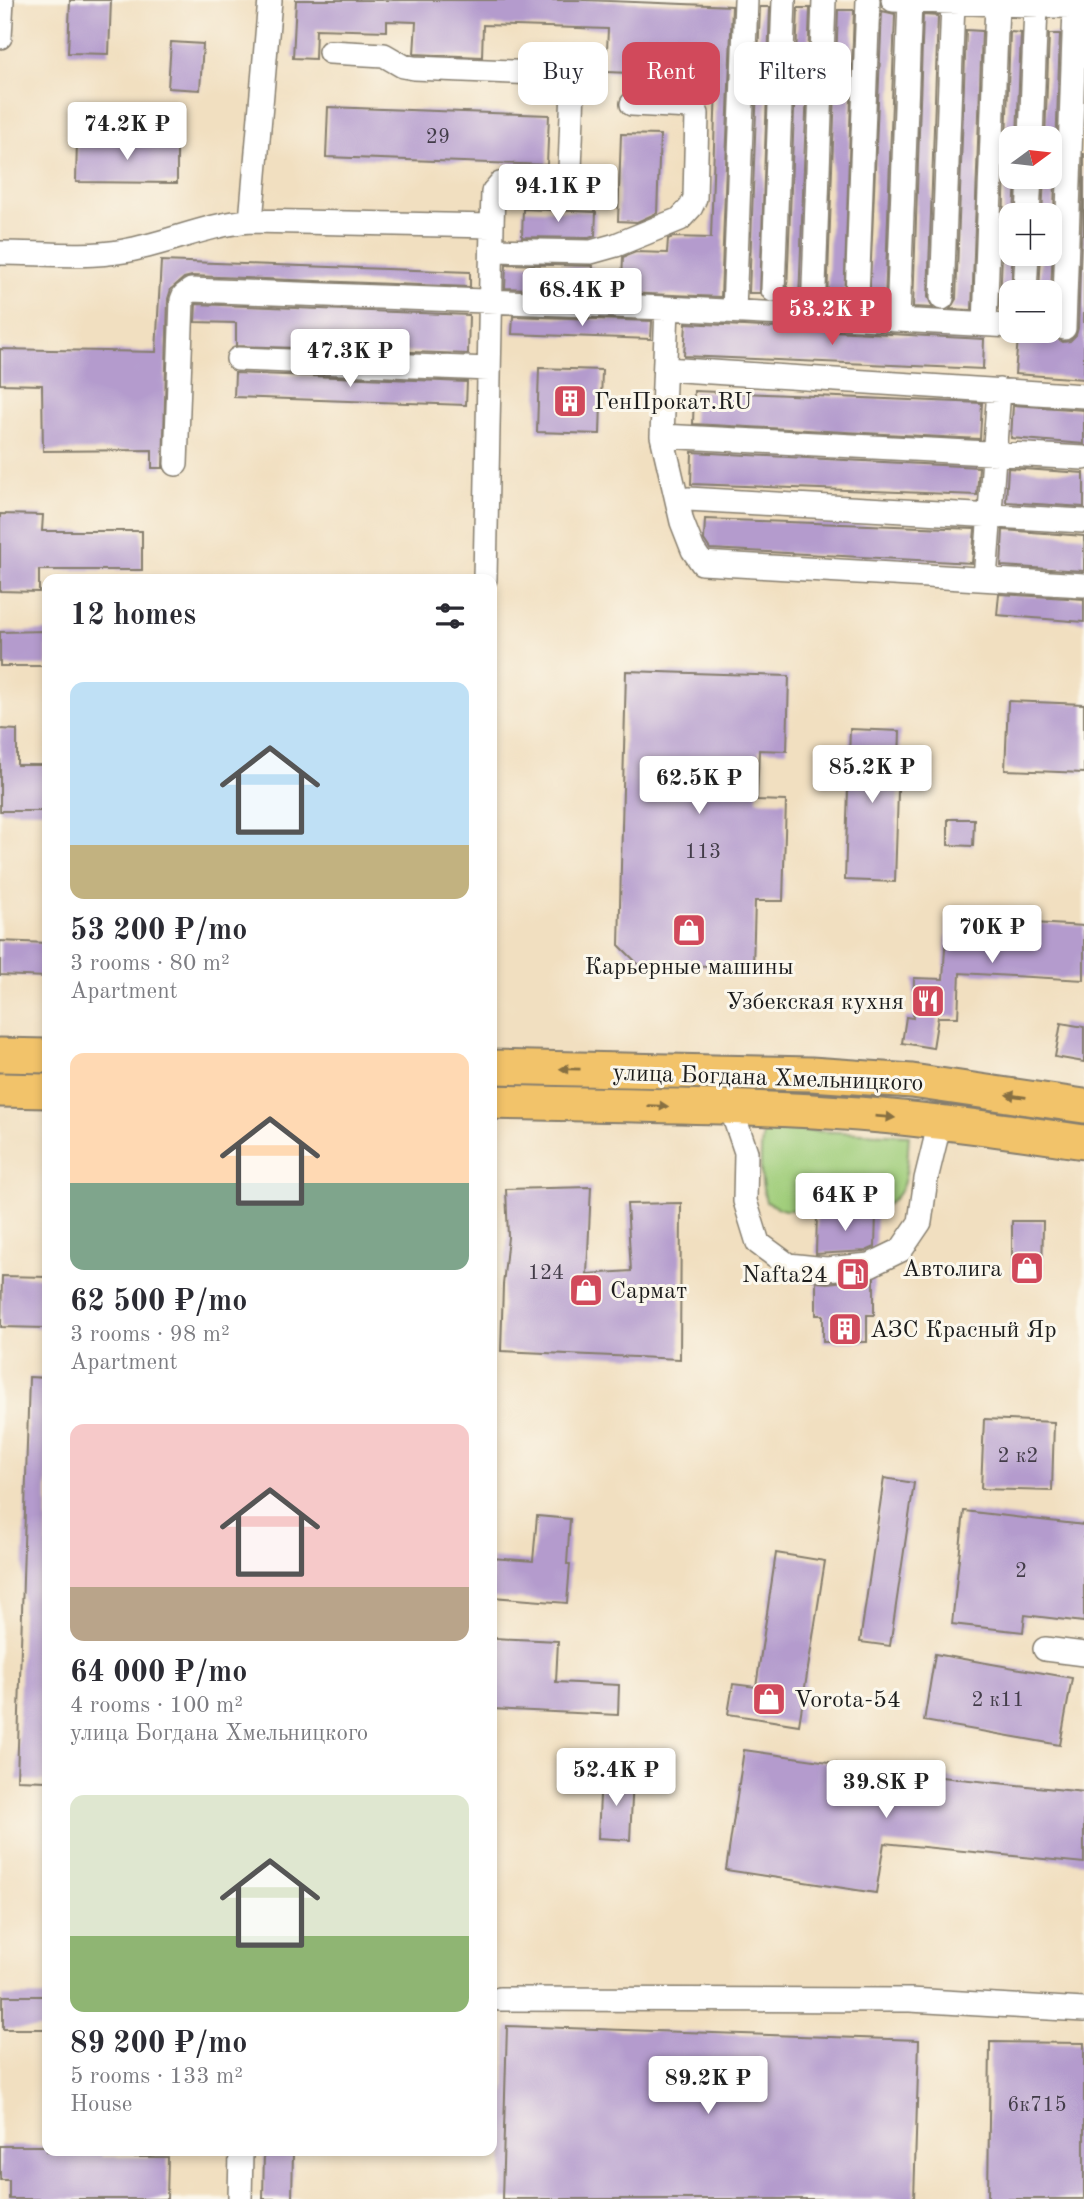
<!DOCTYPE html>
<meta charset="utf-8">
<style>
:root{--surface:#fff;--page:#f7f7f7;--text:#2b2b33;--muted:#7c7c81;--accent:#d1495b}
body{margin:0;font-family:"Old Standard TT",serif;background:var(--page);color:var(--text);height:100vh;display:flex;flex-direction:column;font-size:26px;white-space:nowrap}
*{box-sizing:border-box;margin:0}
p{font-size:23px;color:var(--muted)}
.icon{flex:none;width:38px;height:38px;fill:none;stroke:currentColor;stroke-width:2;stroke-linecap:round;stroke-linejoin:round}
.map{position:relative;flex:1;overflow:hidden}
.drawer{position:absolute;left:42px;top:574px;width:455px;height:1582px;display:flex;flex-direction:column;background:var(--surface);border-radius:14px;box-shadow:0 4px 10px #0003}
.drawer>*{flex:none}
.top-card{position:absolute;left:518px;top:42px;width:460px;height:63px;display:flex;gap:14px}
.needle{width:46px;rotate:75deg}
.buttons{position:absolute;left:999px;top:126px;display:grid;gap:14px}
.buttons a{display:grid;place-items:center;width:63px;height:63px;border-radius:14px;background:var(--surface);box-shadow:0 4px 10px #0003;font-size:35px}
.price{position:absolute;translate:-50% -60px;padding:0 16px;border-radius:7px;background:#fff;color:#222;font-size:23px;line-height:46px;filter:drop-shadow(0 2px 4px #0008)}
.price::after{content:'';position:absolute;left:50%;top:42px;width:21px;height:16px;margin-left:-10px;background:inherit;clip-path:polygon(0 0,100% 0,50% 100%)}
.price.on{background:var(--accent);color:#fff}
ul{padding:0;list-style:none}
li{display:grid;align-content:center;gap:14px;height:371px;padding:0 28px}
li span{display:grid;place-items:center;height:217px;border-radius:14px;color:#555}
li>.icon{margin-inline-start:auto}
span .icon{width:126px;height:126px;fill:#fffc;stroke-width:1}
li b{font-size:30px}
h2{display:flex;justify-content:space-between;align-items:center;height:84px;padding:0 28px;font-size:30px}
.chip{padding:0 24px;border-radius:14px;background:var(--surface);box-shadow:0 4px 10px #0003;font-size:24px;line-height:63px}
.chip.on{background:var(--accent);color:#fff}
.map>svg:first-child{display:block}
.green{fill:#a1ce7b;stroke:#5e754c;stroke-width:2}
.building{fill:#b49bcd}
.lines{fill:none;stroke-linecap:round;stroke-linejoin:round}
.minor-casing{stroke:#867e6e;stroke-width:26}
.highway-casing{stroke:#867e6e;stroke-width:37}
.minor{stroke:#fff;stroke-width:23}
.highway{stroke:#f2c36a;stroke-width:33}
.oneway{fill:#877043}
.labels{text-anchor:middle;stroke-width:6;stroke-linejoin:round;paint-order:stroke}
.number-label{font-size:21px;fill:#423c48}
.poi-label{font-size:24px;fill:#1c1c1c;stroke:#fbf7ec;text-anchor:start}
.street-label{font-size:24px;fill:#1c1c1c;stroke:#fbf7ec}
</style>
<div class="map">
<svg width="1084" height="2199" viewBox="0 0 1084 2199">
<rect width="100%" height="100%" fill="#fbf7ec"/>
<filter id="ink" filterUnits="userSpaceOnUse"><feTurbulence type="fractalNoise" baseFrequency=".0143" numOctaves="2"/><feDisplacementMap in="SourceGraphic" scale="14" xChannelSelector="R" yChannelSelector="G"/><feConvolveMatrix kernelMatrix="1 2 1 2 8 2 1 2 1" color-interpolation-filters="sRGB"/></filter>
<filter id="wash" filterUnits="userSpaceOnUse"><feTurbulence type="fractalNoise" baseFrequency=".00686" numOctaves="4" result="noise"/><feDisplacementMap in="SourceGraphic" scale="28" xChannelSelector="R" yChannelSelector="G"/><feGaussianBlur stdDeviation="1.57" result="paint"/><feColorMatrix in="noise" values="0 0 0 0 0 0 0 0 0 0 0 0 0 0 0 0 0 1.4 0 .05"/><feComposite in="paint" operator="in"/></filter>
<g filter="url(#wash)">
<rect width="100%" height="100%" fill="#f1dfc0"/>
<path class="green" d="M763,1129L909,1135C906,1168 911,1198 875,1210H784L766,1202C759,1177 760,1155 763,1129Z"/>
<g id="blocks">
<path class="building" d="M70,0H111L109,54L68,53Z
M296,0H585L732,6L721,297L505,288L506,264L593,266L592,279L622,280L623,257L636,252L667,253L668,239L673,237L711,238L716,84L682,83L683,75L606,72L608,29L483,25L482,57L414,54L416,22L387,21V31L316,29L315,59L293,58Z
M760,7H770L760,293H749Z
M798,8H810L799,301L782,300L787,291Z
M838,10H854L844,303L827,302Z
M882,11L895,14L885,305H869Z
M923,15L938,16L928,297L933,308L913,307Z
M966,30L982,31L972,310L950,309L956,299Z
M1010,32L1021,33L1017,138H1012V177H1016L1014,215H1012V307H1000Z
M1049,34H1060L1050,328V292H1039L1041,254H1050V215H1042L1044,177H1050V138H1045Z
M171,42L203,44L200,90L168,88Z
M328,107L549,115L547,165L326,157Z
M621,134L660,135L657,213L637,222L618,221Z
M77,140L177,141V183L76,182Z
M1084,153V379L1015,374L1018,338L1025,331L1050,332V328L1052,335L1063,342L1070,341L1076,335L1078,328Z
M523,209L596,212L595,236L589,238L522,237Z
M161,261L470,272V287L192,276L184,278L171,289L168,299L163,468H152V450L43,451L42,385L0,384V349L156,352Z
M196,304L469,315L468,354L236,346V323L195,322Z
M513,316L652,321L651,339L512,334Z
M686,323L984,339L983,369L684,356Z
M539,368L602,370L600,434L537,432Z
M235,373L467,382L466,405L234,397Z
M694,391L982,403L980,439L693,424Z
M1013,405L1084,410V444L1011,438Z
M692,452L979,467L977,495L691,484Z
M1008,468L1084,473V507L1006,502Z
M0,514L43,515L42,531H142V570H39V592L0,591Z
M705,519L975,529L972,563L710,549L704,540Z
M1003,530L1084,536V571L1001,566Z
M999,594L1084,599V622L997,615Z
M47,631V666H0V632Z
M626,671L789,676L787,751L759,750L757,800L786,801L783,901H755L753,967L638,964L619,945Z
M1008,701L1084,704V773L1005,770Z
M0,729L17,730V765H47V811H0Z
M850,729L900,731L895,882L845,880Z
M948,819H974L973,846L948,845Z
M947,918L1084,926V980L960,973L958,1017H938L933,1048L902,1043L906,1017L913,1018L914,978L943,979Z
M0,941L47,943V977L0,975Z
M1061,1023L1084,1027V1062L1055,1057Z
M591,1187L587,1274L631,1271L627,1204L681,1203L680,1359L501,1351L503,1285L508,1237L506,1189Z
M876,1213L875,1247L866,1251L816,1254L817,1214Z
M1012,1221H1043L1042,1279H1012Z
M2,1276L47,1277V1328L1,1327Z
M874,1278V1315H867V1342H823V1315H816V1282L827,1283Z
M29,1377L47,1378V1781L17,1780Z
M984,1419L1054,1422L1052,1491L981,1489Z
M884,1478L914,1483L890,1646L860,1642Z
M964,1511L1084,1525V1622L1025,1615L1023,1632L952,1624Z
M537,1516L570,1519L567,1564H570L567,1603L492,1597V1558L533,1561Z
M776,1553L825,1561L799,1725L728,1714L733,1684L756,1687Z
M492,1638L558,1641L556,1682L619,1685L618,1715L492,1709Z
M935,1654L1072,1678L1060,1745L924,1721Z
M744,1750L836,1763L835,1769L912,1780L913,1774L1084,1792V1863L884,1843L876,1893L726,1870Z
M601,1775L633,1777L630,1840L598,1838Z
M3,1996H47V2029H3Z
M507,2026L919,2040L914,2199H502Z
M990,2042L1084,2043V2199H988Z
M0,2146H47V2151H102V2157H168L167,2199H9V2180H0Z
M264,2151H293L292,2199H263Z"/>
</g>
</g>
<g filter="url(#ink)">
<use href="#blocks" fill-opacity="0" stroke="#867e6e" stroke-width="2"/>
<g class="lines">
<g class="minor-casing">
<path id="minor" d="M893,0L1084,7
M0,37L2,0
M330,52L384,55L403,66L414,68L560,74L567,76L573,87L570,170C567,177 564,180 556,183L500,184L493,192L492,226
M1031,138L1036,6
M1028,215L1030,177
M251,221L492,226L485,579
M492,250L591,252L616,245L680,219L691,207L695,198L697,114L690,107L632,104
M0,253C41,253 84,258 124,251C167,244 207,224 251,221L270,0
M773,290L784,0
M1025,292L1027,254
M857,298L868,0
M942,298L953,2
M667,308L662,436L682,522L693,550L702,563L1084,585
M734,311L746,0
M813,315L824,0
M898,320L910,1
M985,324L997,4
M1064,328L1075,7
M238,359L489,369
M665,369L1084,396
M662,436L1084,458
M176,464L182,300L184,295L191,290L667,308L1012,326
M688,499L1084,521
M985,579L999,390
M731,1108L746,1152L745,1201L758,1243L788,1265L826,1269L870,1265L901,1250L920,1222L926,1179L940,1122
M1045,1649L1084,1654
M500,1999L910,2000L1084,2010
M240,2199L241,2151"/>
</g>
<g class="highway-casing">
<path id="highway" d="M0,1055L47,1056
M492,1067L811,1074L912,1081L1084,1106
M0,1090L47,1091
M492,1102C613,1105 736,1105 858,1114C933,1120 1009,1131 1084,1142"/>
</g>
<use href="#minor" class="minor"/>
<use href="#highway" class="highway"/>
</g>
<defs><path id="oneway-solid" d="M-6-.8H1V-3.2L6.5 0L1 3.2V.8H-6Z" transform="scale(1.75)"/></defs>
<g class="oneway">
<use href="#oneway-solid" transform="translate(570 1069) rotate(-179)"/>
<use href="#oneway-solid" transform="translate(1016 1096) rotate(-172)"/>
<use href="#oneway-solid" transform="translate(658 1106) rotate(2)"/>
<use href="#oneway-solid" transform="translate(885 1117) rotate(5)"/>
</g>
</g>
<defs>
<g id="building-square" transform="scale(1.75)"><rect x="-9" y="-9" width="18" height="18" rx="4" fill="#d1495b" stroke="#fbf7ec"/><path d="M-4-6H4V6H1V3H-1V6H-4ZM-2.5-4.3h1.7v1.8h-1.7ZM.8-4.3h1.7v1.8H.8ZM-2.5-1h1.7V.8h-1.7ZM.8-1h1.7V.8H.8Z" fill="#fff"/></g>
<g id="shop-square" transform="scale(1.75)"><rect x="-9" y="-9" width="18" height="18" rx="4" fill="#d1495b" stroke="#fbf7ec"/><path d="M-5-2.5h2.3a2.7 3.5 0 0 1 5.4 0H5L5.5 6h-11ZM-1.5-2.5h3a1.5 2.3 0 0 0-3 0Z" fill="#fff"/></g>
<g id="restaurant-square" transform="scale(1.75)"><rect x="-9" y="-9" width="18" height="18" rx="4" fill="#d1495b" stroke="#fbf7ec"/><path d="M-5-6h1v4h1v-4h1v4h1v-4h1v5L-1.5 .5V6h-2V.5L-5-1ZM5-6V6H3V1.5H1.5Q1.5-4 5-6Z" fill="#fff"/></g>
<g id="fuel-square" transform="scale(1.75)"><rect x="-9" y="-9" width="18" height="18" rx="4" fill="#d1495b" stroke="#fbf7ec"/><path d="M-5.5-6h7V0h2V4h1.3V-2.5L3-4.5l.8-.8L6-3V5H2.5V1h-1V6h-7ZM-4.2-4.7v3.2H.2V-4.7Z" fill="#fff"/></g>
</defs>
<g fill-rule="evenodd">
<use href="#building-square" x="570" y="401"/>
<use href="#shop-square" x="689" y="930"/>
<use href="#restaurant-square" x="928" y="1001"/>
<use href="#shop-square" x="1027" y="1268"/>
<use href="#fuel-square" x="853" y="1274"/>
<use href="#shop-square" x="586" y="1290"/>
<use href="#building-square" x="845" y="1329"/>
<use href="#shop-square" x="769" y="1699"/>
</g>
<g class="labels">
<g class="number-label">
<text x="438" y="143">29</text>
<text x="703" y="858">113</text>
<text x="546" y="1279">124</text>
<text x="1018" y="1462">2 к2</text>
<text x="1021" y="1577">2</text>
<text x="998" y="1706">2 к11</text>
<text x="1037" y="2111">6к715</text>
</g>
<g class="poi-label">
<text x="594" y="409">ГенПрокат.RU</text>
<text x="689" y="974" text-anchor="middle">Карьерные машины</text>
<text x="904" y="1009" text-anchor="end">Узбекская кухня</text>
<text x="1002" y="1276" text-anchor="end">Автолига</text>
<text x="828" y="1282" text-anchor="end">Nafta24</text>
<text x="610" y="1298">Сармат</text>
<text x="870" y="1337">АЗС Красный Яр</text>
<text x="794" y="1707">Vorota-54</text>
</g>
<g class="street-label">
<text transform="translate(768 1077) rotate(2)" y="8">улица Богдана Хмельницкого</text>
</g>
</g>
</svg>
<div class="buttons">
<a><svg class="needle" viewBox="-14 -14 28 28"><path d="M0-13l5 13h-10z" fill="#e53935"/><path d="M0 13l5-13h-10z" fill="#7c7c81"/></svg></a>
<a>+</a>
<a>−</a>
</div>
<b class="price" style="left:127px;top:162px">74.2K ₽</b>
<b class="price" style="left:558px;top:224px">94.1K ₽</b>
<b class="price" style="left:582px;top:328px">68.4K ₽</b>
<b class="price on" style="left:832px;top:347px">53.2K ₽</b>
<b class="price" style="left:350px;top:389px">47.3K ₽</b>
<b class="price" style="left:872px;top:805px">85.2K ₽</b>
<b class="price" style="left:699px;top:816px">62.5K ₽</b>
<b class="price" style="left:992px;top:965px">70K ₽</b>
<b class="price" style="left:845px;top:1233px">64K ₽</b>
<b class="price" style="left:616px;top:1808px">52.4K ₽</b>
<b class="price" style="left:886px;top:1820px">39.8K ₽</b>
<b class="price" style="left:708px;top:2116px">89.2K ₽</b>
<div class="top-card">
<a class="chip">Buy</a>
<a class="chip on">Rent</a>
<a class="chip">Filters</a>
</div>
<section class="drawer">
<h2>12 homes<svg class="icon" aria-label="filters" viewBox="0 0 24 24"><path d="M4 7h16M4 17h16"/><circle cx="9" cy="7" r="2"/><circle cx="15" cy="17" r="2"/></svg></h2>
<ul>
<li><span style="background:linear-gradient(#bfe0f5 75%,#c2b280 0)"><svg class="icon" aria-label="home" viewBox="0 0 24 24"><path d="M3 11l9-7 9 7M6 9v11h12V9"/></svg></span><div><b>53 200 ₽/mo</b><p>3 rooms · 80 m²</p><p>Apartment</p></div></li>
<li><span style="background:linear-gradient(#ffd9b3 60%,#7fa58c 0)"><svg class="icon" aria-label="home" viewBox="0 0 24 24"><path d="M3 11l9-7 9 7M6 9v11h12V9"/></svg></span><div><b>62 500 ₽/mo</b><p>3 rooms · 98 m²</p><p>Apartment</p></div></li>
<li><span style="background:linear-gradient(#f6c9c9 75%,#b9a48a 0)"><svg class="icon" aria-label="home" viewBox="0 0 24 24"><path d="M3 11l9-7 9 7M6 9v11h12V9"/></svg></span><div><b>64 000 ₽/mo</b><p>4 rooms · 100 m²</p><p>улица Богдана Хмельницкого</p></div></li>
<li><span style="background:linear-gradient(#dfe7d0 65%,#8fb573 0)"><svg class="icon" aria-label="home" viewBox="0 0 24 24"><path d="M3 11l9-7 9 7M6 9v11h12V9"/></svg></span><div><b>89 200 ₽/mo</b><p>5 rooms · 133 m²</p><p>House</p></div></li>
</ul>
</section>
</div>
